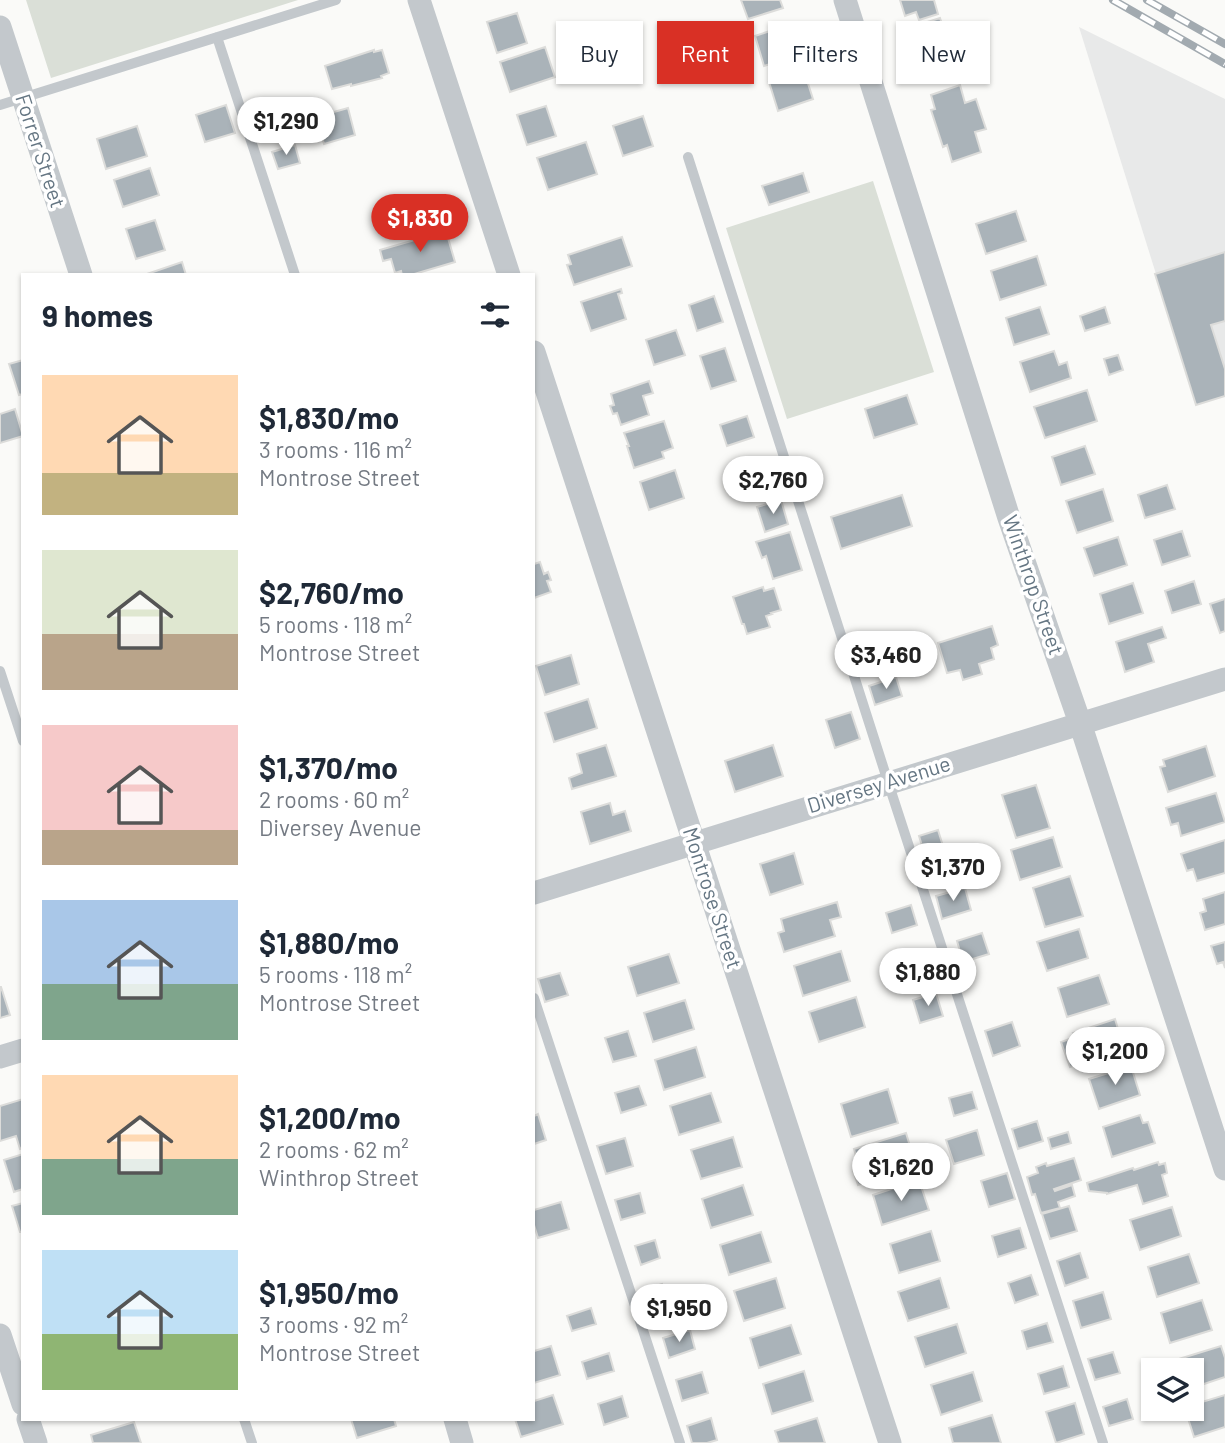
<!DOCTYPE html>
<meta charset="utf-8">
<style>
:root{--surface:#fff;--page:#f6f6f7;--text:#1f2937;--muted:#747a83;--accent:#d93025}
body{margin:0;font-family:Barlow,sans-serif;background:var(--page);color:var(--text);height:100vh;display:flex;flex-direction:column;font-size:26px;white-space:nowrap}
*{box-sizing:border-box;margin:0}
p{font-size:23px;color:var(--muted)}
.icon{flex:none;width:38px;height:38px;fill:none;stroke:currentColor;stroke-width:2;stroke-linecap:round;stroke-linejoin:round}
.map{position:relative;flex:1;overflow:hidden}
.side{position:absolute;left:21px;top:273px;width:514px;height:1148px;display:flex;flex-direction:column;background:var(--surface);border-radius:0px;box-shadow:0 2px 5px #0004}
.side>*{flex:none}
.top-card{position:absolute;left:556px;top:21px;width:564px;height:63px;display:flex;gap:14px}
.tools{position:absolute;left:1141px;top:1358px;display:grid;gap:14px}
.tools a{display:grid;place-items:center;width:63px;height:63px;border-radius:0px;background:var(--surface);box-shadow:0 2px 5px #0004;font-size:35px}
.price{position:absolute;translate:-50% -60px;padding:0 16px;border-radius:24px;background:#fff;color:#222;font-size:23px;line-height:46px;filter:drop-shadow(0 2px 4px #0008)}
.price::after{content:'';position:absolute;left:50%;top:42px;width:21px;height:16px;margin-left:-10px;background:inherit;clip-path:polygon(0 0,100% 0,50% 100%)}
.price.active{background:var(--accent);color:#fff}
ul{padding:0;list-style:none}
li{display:flex;align-items:center;gap:21px;height:175px;padding:0 21px}
li span{display:grid;place-items:center;flex:none;width:196px;height:140px;border-radius:0px;color:#555}
li>.icon{margin-inline-start:auto}
span .icon{width:84px;height:84px;fill:#fffc;stroke-width:1}
li b{font-size:30px}
h2{display:flex;justify-content:space-between;align-items:center;height:84px;padding:0 21px;font-size:30px}
.chip{padding:0 24px;border-radius:0px;background:var(--surface);box-shadow:0 2px 5px #0004;font-size:24px;line-height:63px}
.chip.active{background:var(--accent);color:#fff}
.map>svg:first-child{display:block}
.built{fill:#e8e9e9}
.green{fill:#dadfd7}
.building{fill:#aab3b9;stroke:#dcdcda;stroke-width:2}
.lines{fill:none;stroke-linecap:round;stroke-linejoin:round}
.service{stroke:#c3c8cc;stroke-width:10}
.minor{stroke:#c3c8cc;stroke-width:23}
.rail-casing{stroke:#a2aab0;stroke-width:8}
.rail{stroke:#fff;stroke-width:5;stroke-dasharray:16;stroke-linecap:butt}
.labels{text-anchor:middle;stroke-width:7;stroke-linejoin:round;paint-order:stroke}
.street-label{font-size:21px;fill:#657683;stroke:#fff}
</style>
<div class="map">
<svg width="1225" height="1443" viewBox="0 0 1225 1443">
<rect width="100%" height="100%" fill="#fafaf8"/>
<path class="built" d="M1079,27L1225,99V386L1194,396Z"/>
<path class="green" d="M26,0H298L51,78Z
M873,181L934,372L787,419L726,228Z"/>
<path class="building" d="M741,0H780L783,8L748,19Z
M900,0H934L938,14L919,20L916,12L905,16Z
M517,13L527,43L497,53L487,22Z
M940,18L955,64L924,75L914,46L910,47L905,29Z
M788,25L798,55L764,66L755,36Z
M982,32L989,55L958,65L951,42Z
M545,47L555,77L510,92L500,62Z
M597,49L605,73L582,80L574,57Z
M374,50V52L382,50L389,73L381,76L382,78L351,86V84L332,89L325,66Z
M804,71L813,99L778,111L769,82Z
M960,85L965,103L976,99L986,129L975,132L981,152L952,162L947,145L943,147L931,110L935,109L931,95Z
M282,100L287,118L261,126L256,108Z
M226,105L235,133L205,142L196,115Z
M546,106L556,136L527,145L517,115Z
M348,108L355,135L324,144L316,117Z
M643,116L653,146L623,156L613,126Z
M137,126L147,156L106,169L97,139Z
M586,142L597,174L548,190L537,158Z
M295,145L300,163L278,169L272,152Z
M150,168L159,195L123,207L114,180Z
M803,173L809,192L769,205L762,186Z
M1016,211L1026,241L986,254L976,224Z
M155,220L165,250L136,259L126,229Z
M446,231L455,262L411,275H402L401,271L395,273L391,259L383,261L380,250Z
M622,237L632,266L574,285L567,265L571,264L568,255Z
M1225,252V321L1211,325L1225,369V396L1196,405L1155,274Z
M1037,256L1046,285L1000,300L991,271Z
M182,262L186,275H144Z
M621,289L622,293L618,294L626,319L591,331L581,302Z
M714,296L723,322L697,331L689,305Z
M1040,307L1049,334L1014,345L1006,318Z
M1105,307L1110,323L1085,331L1080,316Z
M676,330L685,355L654,365L646,340Z
M725,348L736,381L711,389L700,356Z
M1054,351L1059,365L1067,362L1071,378L1030,392L1020,362Z
M1118,355L1123,370L1109,375L1104,359Z
M23,360V394L19,395L9,364Z
M649,381L653,393L643,396L649,415L621,425L617,413L613,414L610,406L614,405L611,394Z
M1087,390L1097,421L1045,438L1034,407Z
M907,395L917,424L874,438L865,409Z
M15,409L23,436L0,443V414Z
M747,416L754,437L727,446L720,425Z
M664,421L673,448L662,452L664,458L634,468L627,446H629L624,433Z
M1085,446L1095,474L1061,485L1052,457Z
M675,470L684,498L649,510L640,482Z
M1167,485L1175,509L1145,518L1138,495Z
M1103,489L1113,521L1077,533L1066,501Z
M902,495L912,526L841,549L831,517Z
M781,500L788,524L765,532L757,507Z
M1182,531L1190,556L1162,565L1154,540Z
M790,532L802,570L773,579L766,556L762,558L756,542Z
M1118,537L1127,565L1094,576L1084,548Z
M540,562L544,574L548,572L551,580L547,581L551,592L534,598V564Z
M1194,581L1201,604L1172,613L1165,591Z
M1133,583L1143,613L1109,624L1100,594Z
M763,587L764,591L774,588L781,610L771,613L772,614L766,616L770,627L747,634L744,624H742L733,597Z
M1225,599V631L1220,633L1210,604Z
M992,626L998,645L991,648L994,659L979,664L982,674L963,680L960,670L947,673L938,643Z
M1162,627L1166,638L1148,644L1154,662L1125,672L1116,642Z
M571,655L579,684L545,695L536,666Z
M896,677L902,696L875,705L869,686Z
M588,699L597,728L554,742L545,713Z
M851,712L860,739L835,748L826,720Z
M606,745L616,776L572,789L569,778L582,773L577,754Z
M773,745L783,776L735,792L725,761Z
M1206,746L1215,776L1168,792L1160,767L1165,766L1163,760Z
M1036,785L1050,828L1016,838L1002,795Z
M1216,793L1225,822L1181,836L1178,823L1171,825L1166,808Z
M610,803L613,815L625,811L631,831L590,844L581,812Z
M938,830L947,859L928,865L919,836Z
M1053,837L1062,867L1020,880L1011,850Z
M1225,840V873L1197,881L1193,869L1187,871L1181,854Z
M794,853L803,884L770,895L760,864Z
M1070,876L1083,916L1045,927L1033,888Z
M965,888L971,910L942,919L936,896Z
M1225,892V924L1205,930L1200,913L1206,911L1203,899Z
M837,902L841,917L830,920L835,936L784,952L778,933L784,931L781,919Z
M911,905L917,925L892,933L886,913Z
M1079,929L1088,958L1047,971L1037,942Z
M982,933L989,954L963,962L957,941Z
M1225,942V968L1223,962L1217,964L1211,946Z
M841,951L850,981L803,996L794,966Z
M925,953L930,971L906,979L901,961Z
M669,954L679,983L637,996L628,967Z
M560,973L568,995L545,1002L538,979Z
M1099,975L1109,1004L1067,1017L1058,988Z
M0,987H1L10,1015L0,1018Z
M936,993L943,1016L920,1023L913,1000Z
M856,997L865,1027L819,1042L809,1012Z
M685,1000L694,1029L653,1042L644,1013Z
M1115,1019L1124,1049L1070,1067L1061,1042L1075,1037L1073,1033Z
M1012,1022L1020,1046L993,1056L985,1031Z
M628,1031L636,1056L613,1062L605,1038Z
M696,1047L705,1077L664,1090L655,1060Z
M1131,1066L1140,1095L1099,1109L1089,1079Z
M639,1086L646,1105L621,1113L615,1093Z
M888,1089L898,1123L851,1137L841,1104Z
M972,1092L977,1109L954,1116L949,1098Z
M711,1093L721,1122L679,1135L670,1106Z
M23,1099V1148L20,1149L16,1136L0,1141V1106Z
M538,1114L546,1140L534,1144V1116Z
M1140,1115L1143,1123L1148,1122L1155,1143L1112,1157L1103,1127Z
M1037,1121L1043,1141L1018,1149L1012,1129Z
M977,1130L984,1155L954,1164L946,1140Z
M1068,1132L1071,1143L1051,1149L1048,1138Z
M906,1133L916,1166L858,1185L853,1170L859,1167L854,1149Z
M733,1137L742,1167L701,1179L691,1150Z
M625,1138L633,1166L606,1174L597,1146Z
M23,1154V1189L14,1192L4,1160Z
M1074,1158L1081,1180L1054,1189L1055,1191L1072,1185L1075,1196L1058,1202L1060,1208L1041,1213L1035,1194L1032,1195L1027,1177L1038,1173L1036,1167L1046,1163L1047,1166Z
M1158,1162L1159,1165L1165,1163L1167,1173L1162,1175L1168,1196L1143,1204L1137,1185L1107,1194V1193L1089,1191L1087,1183L1133,1168L1134,1170Z
M1007,1173L1015,1199L989,1207L981,1181Z
M919,1180L929,1210L882,1225L873,1195Z
M743,1185L753,1215L711,1228L702,1199Z
M640,1193L645,1213L621,1220L615,1200Z
M561,1202L569,1229L538,1238L534,1225V1210Z
M23,1203V1232H20L12,1206Z
M1069,1206L1077,1231L1050,1239L1042,1214Z
M1172,1207L1181,1236L1140,1250L1130,1220Z
M1020,1228L1026,1248L998,1257L992,1236Z
M931,1231L940,1261L899,1273L890,1244Z
M761,1232L771,1262L729,1275L720,1245Z
M655,1240L660,1258L641,1265L635,1246Z
M1080,1253L1088,1278L1065,1286L1057,1261Z
M1189,1254L1199,1283L1157,1297L1148,1267Z
M1031,1275L1038,1295L1015,1303L1008,1283Z
M776,1278L785,1308L744,1321L734,1291Z
M940,1278L949,1308L908,1321L898,1292Z
M662,1284L669,1306L644,1314L637,1292Z
M1103,1292L1111,1319L1081,1328L1073,1301Z
M1202,1300L1212,1330L1170,1343L1161,1313Z
M591,1308L596,1324L572,1331L567,1316Z
M1047,1323L1053,1342L1027,1349L1022,1331Z
M957,1324L966,1353L925,1367L915,1337Z
M791,1325L801,1354L759,1368L750,1338Z
M690,1330L695,1349L669,1358L663,1338Z
M551,1346L560,1375L534,1383V1351Z
M1221,1346L1225,1358V1377L1192,1388V1370H1183L1179,1359Z
M1113,1352L1120,1373L1095,1380L1088,1359Z
M609,1353L614,1371L587,1379L582,1362Z
M1063,1366L1069,1387L1044,1394L1038,1374Z
M804,1371L813,1401L772,1414L763,1384Z
M702,1372L708,1393L682,1401L676,1380Z
M973,1372L982,1401L941,1415L931,1385Z
M553,1395L563,1424L521,1437L515,1419H534V1401Z
M1225,1395V1427L1194,1437L1185,1409H1192V1405Z
M622,1396L628,1417L604,1425L598,1404Z
M1127,1399L1133,1419L1109,1426L1103,1407Z
M1075,1403L1084,1434L1056,1443L1046,1412Z
M992,1415L1001,1443H953L949,1428Z
M711,1418L717,1440L707,1443H692L687,1426Z
M817,1418L825,1443H779L775,1431Z
M351,1419H394L396,1426L357,1438Z
M134,1422L141,1443H93L91,1435Z"/>
<g class="lines">
<path class="service" d="M217,37L295,275
M0,105L336,0
M688,157L888,782L1103,1443
M0,671L23,741
M534,998L680,1443
M244,1419L252,1443"/>
<path class="minor" d="M419,0L509,275
M845,0L1009,518L1080,723L1225,1169
M0,27L81,275
M534,352L890,1443
M534,893L1225,679
M0,1057L23,1050
M0,1335L23,1404
M28,1419L36,1443
M455,1419L462,1443"/>
<g class="rail-casing">
<path id="rail" d="M1113,0L1225,64
M1147,0L1225,44"/>
</g>
<use href="#rail" class="rail"/>
</g>
<g class="labels">
<g class="street-label">
<text transform="translate(40 151) rotate(72)" y="7">Forrer Street</text>
<text transform="translate(1033 585) rotate(71)" y="7">Winthrop Street</text>
<text transform="translate(879 785) rotate(-17)" y="7">Diversey Avenue</text>
<text transform="translate(712 898) rotate(72)" y="7">Montrose Street</text>
</g>
</g>
</svg>
<div class="tools">
<a><svg class="icon" aria-label="layers" viewBox="0 0 24 24"><path d="M12 4l9 5-9 5-9-5zM3 14l9 5 9-5"/></svg></a>
</div>
<b class="price" style="left:286px;top:157px">$1,290</b>
<b class="price active" style="left:420px;top:254px">$1,830</b>
<b class="price" style="left:773px;top:516px">$2,760</b>
<b class="price" style="left:886px;top:691px">$3,460</b>
<b class="price" style="left:953px;top:903px">$1,370</b>
<b class="price" style="left:928px;top:1008px">$1,880</b>
<b class="price" style="left:1115px;top:1087px">$1,200</b>
<b class="price" style="left:901px;top:1203px">$1,620</b>
<b class="price" style="left:679px;top:1344px">$1,950</b>
<div class="top-card">
<a class="chip">Buy</a>
<a class="chip active">Rent</a>
<a class="chip">Filters</a>
<a class="chip">New</a>
</div>
<section class="side">
<h2>9 homes<svg class="icon" aria-label="filters" viewBox="0 0 24 24"><path d="M4 7h16M4 17h16"/><circle cx="9" cy="7" r="2"/><circle cx="15" cy="17" r="2"/></svg></h2>
<ul>
<li><span style="background:linear-gradient(#ffd9b3 70%,#c2b280 0)"><svg class="icon" aria-label="home" viewBox="0 0 24 24"><path d="M3 11l9-7 9 7M6 9v11h12V9"/></svg></span><div><b>$1,830/mo</b><p>3 rooms · 116 m²</p><p>Montrose Street</p></div></li>
<li><span style="background:linear-gradient(#dfe7d0 60%,#b9a48a 0)"><svg class="icon" aria-label="home" viewBox="0 0 24 24"><path d="M3 11l9-7 9 7M6 9v11h12V9"/></svg></span><div><b>$2,760/mo</b><p>5 rooms · 118 m²</p><p>Montrose Street</p></div></li>
<li><span style="background:linear-gradient(#f6c9c9 75%,#b9a48a 0)"><svg class="icon" aria-label="home" viewBox="0 0 24 24"><path d="M3 11l9-7 9 7M6 9v11h12V9"/></svg></span><div><b>$1,370/mo</b><p>2 rooms · 60 m²</p><p>Diversey Avenue</p></div></li>
<li><span style="background:linear-gradient(#a9c7e8 60%,#7fa58c 0)"><svg class="icon" aria-label="home" viewBox="0 0 24 24"><path d="M3 11l9-7 9 7M6 9v11h12V9"/></svg></span><div><b>$1,880/mo</b><p>5 rooms · 118 m²</p><p>Montrose Street</p></div></li>
<li><span style="background:linear-gradient(#ffd9b3 60%,#7fa58c 0)"><svg class="icon" aria-label="home" viewBox="0 0 24 24"><path d="M3 11l9-7 9 7M6 9v11h12V9"/></svg></span><div><b>$1,200/mo</b><p>2 rooms · 62 m²</p><p>Winthrop Street</p></div></li>
<li><span style="background:linear-gradient(#bfe0f5 60%,#8fb573 0)"><svg class="icon" aria-label="home" viewBox="0 0 24 24"><path d="M3 11l9-7 9 7M6 9v11h12V9"/></svg></span><div><b>$1,950/mo</b><p>3 rooms · 92 m²</p><p>Montrose Street</p></div></li>
</ul>
</section>
</div>
